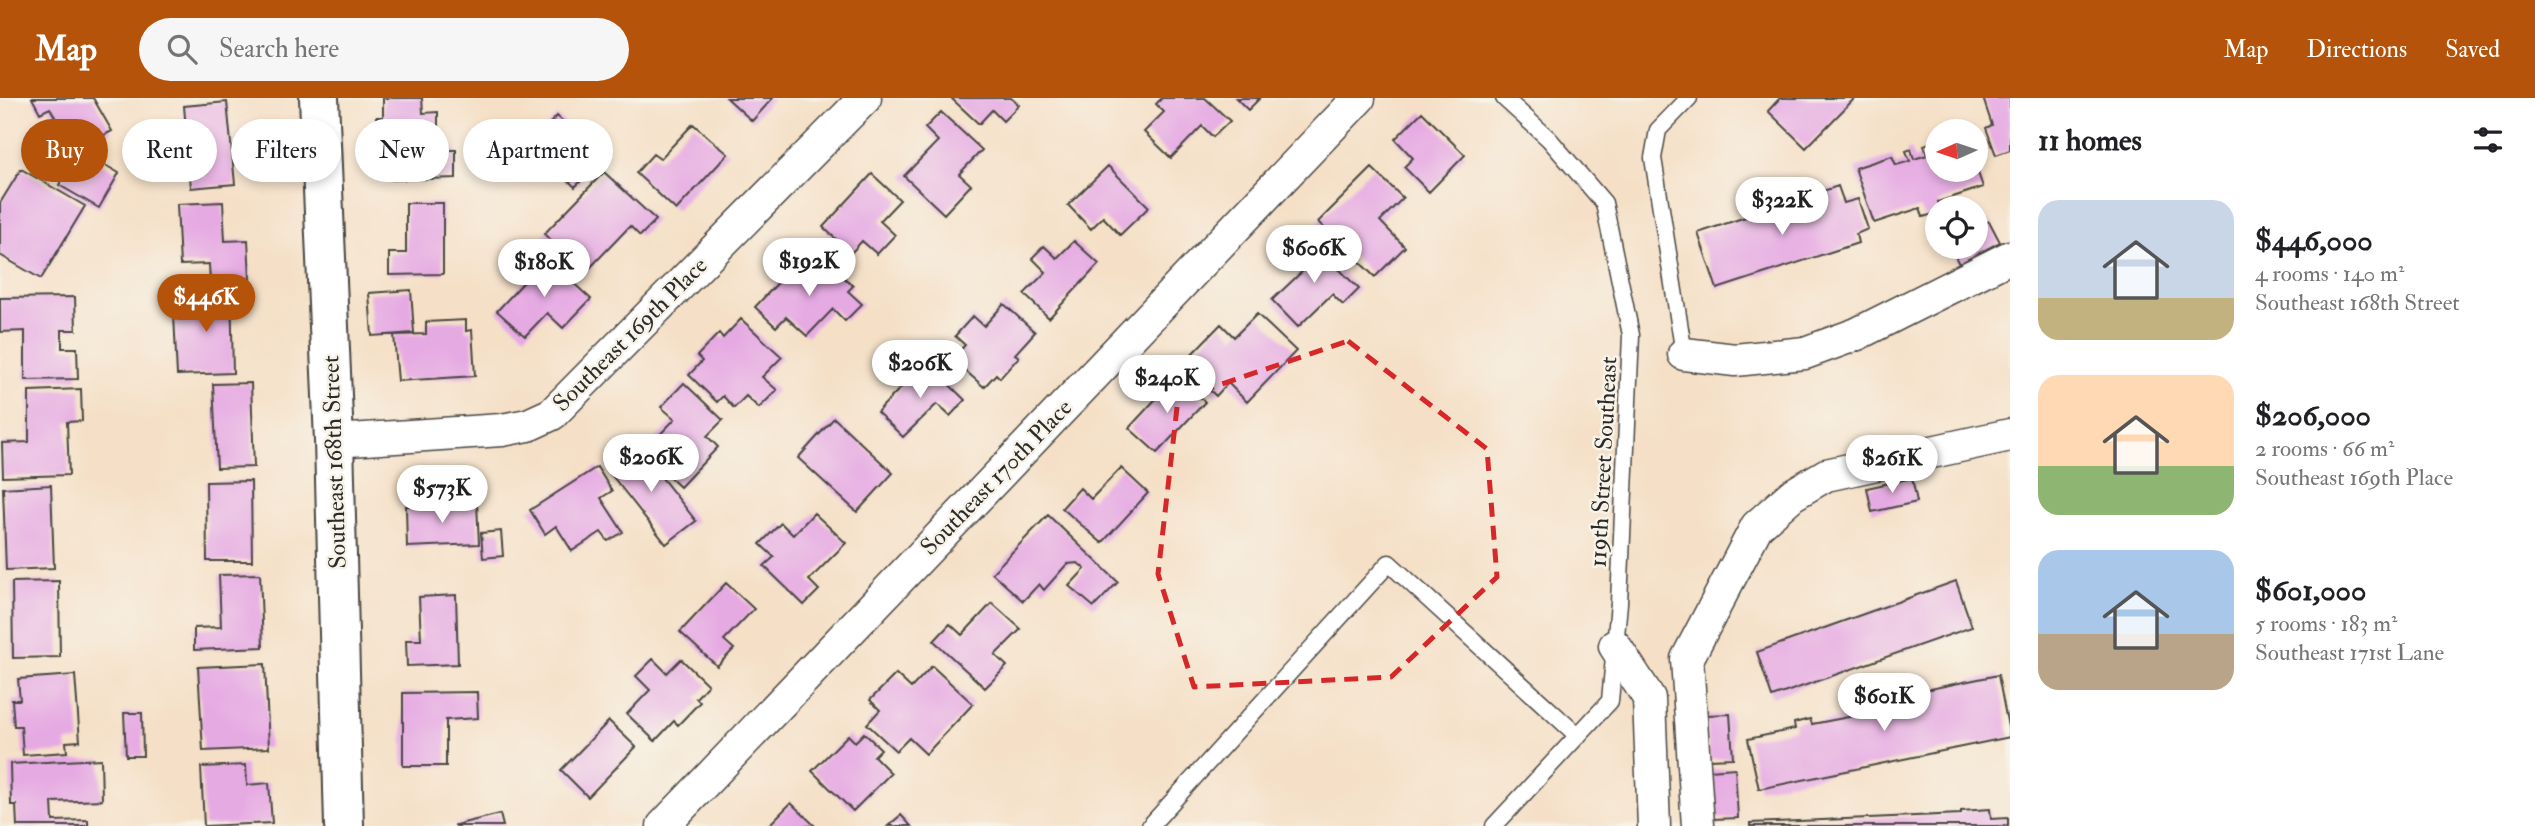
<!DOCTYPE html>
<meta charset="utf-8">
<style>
:root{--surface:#fff;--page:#f6f6f6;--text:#202124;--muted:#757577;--accent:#b45309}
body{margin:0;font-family:"IM FELL Double Pica",serif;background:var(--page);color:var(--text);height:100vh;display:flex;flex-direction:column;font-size:26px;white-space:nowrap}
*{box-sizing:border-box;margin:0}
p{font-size:23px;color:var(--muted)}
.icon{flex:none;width:38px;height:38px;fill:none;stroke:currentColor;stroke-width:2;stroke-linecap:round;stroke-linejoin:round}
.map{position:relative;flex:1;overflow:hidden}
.details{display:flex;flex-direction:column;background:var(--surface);width:525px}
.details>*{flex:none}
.banner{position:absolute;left:21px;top:21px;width:665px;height:63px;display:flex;gap:14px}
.needle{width:46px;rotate:267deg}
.controls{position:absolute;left:1925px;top:21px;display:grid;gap:14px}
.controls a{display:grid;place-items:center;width:63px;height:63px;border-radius:50%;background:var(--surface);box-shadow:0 4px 10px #0003;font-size:35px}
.price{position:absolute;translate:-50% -60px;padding:0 16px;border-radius:24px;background:#fff;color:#222;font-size:23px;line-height:46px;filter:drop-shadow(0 2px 4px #0008)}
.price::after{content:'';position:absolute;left:50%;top:42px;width:21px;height:16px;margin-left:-10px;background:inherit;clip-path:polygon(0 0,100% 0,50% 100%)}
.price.selected{background:var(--accent);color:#fff}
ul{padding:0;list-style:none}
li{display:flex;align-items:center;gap:21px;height:175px;padding:0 28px}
li span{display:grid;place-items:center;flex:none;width:196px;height:140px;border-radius:21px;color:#555}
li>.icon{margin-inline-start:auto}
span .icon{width:84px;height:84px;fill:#fffc;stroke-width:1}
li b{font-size:30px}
h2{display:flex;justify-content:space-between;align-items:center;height:84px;padding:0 28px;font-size:30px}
.chip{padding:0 24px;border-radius:32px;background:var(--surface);box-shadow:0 4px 10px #0003;font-size:24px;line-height:63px}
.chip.selected{background:var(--accent);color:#fff}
header{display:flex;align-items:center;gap:42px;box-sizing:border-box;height:98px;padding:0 35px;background:var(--accent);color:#fff}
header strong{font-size:33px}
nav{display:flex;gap:38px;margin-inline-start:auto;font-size:24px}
.search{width:490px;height:63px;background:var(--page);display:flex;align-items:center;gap:18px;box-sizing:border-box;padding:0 24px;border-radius:38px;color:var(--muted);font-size:26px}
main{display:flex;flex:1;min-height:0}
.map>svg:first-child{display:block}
.building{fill:#e6aae3}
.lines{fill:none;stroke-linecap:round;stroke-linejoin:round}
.service-casing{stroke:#494642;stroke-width:19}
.minor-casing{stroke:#494642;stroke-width:35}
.tertiary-casing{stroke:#494642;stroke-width:42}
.service{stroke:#fff;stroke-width:16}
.minor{stroke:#fff;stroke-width:32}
.tertiary{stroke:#fff;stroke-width:38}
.marked{fill:none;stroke:#d62828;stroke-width:5;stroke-dasharray:14 9;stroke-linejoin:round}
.labels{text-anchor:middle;stroke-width:5;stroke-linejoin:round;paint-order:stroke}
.street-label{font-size:24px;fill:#2b2b2b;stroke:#f7f3e8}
</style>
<header>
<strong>Map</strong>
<div class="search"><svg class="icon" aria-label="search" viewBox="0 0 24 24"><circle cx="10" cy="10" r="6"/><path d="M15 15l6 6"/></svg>Search here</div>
<nav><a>Map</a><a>Directions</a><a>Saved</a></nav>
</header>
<main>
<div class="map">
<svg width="2010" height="728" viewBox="0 0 2010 728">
<rect width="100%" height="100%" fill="#f7f3e8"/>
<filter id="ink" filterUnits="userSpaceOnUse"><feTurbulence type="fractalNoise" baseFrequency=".0143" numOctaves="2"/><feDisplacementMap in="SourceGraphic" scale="14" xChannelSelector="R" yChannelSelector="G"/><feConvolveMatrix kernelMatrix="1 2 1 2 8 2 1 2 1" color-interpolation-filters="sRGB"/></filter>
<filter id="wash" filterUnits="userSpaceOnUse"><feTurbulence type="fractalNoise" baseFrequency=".00686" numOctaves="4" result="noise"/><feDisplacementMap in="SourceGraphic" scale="28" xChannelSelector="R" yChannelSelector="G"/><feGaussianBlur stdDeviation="1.57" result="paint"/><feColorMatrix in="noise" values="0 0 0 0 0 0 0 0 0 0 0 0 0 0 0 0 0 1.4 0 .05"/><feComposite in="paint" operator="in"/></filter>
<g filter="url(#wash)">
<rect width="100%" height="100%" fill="#f5e0c7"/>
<g id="blocks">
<path class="building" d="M32,0H93L112,33L74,53L50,10L40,15Z
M383,0H422L423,15L438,14V52H456V80L392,82V68L384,67V55L376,56V19H383Z
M727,0H773L752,23Z
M951,0H1011L1019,7L1003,23L992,12L979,26Z
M1162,0H1205L1230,23L1213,39L1202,28L1171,60L1144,34L1164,14L1156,6Z
M1236,0H1260L1248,12Z
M1780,0H1855L1806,50L1768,13Z
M1983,0H2010V52L1996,57L1986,30L1992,27Z
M227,4L235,86L191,90L184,8Z
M941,14L982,52L959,76L971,87L944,116L904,78L938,43L925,30Z
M1422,14L1465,57L1429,94L1404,69L1413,60L1395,41Z
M557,18L603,60L575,89L529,46Z
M693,26L728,56L676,112L636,75L653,56L660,61Z
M1937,42V72H1977L1983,89L1938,104L1940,110H1937V115L1923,119L1920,110L1874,125L1855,70L1892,58L1896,67L1910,63L1906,53L1911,51L1914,61L1927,57L1924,47Z
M79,52L119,75L99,110L59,87Z
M1108,68L1149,109L1120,137L1103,119L1091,131L1068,107Z
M1372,70L1403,100L1380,123L1405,149L1375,179L1318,124Z
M21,71L85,108L41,181L0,157V105Z
M604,74L656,122L640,138L630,128L585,175L544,136Z
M872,76L900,102L880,123L895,137L877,156L862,143L851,155L823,129Z
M1838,88L1844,105L1858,101L1868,131L1856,136L1858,145L1717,191L1698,135Z
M223,104L225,143L248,142L250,181L210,183L209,166L180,167L177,106Z
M406,105H443V176L389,177V155H406Z
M1989,123L2000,144L1959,166L1950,149H1976V130Z
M1309,141L1359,191L1343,207L1332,196L1298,229L1272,202L1307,169L1293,156Z
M1074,143L1099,166L1049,220L1024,196L1046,174L1032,160L1044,148L1057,160Z
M822,159L853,188L848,193L862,206L845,223L833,211L807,238L786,219L776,229L755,209L791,171L801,180Z
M546,160L591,201L563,230L547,215L525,238L497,213Z
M231,190L233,275L177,277L174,217L191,216V191Z
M411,192L414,235L372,238L369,195Z
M75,199L76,232H62V250H77L78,281L25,282V233L0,234V200Z
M1004,206L1035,234L1015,256L1019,259L1000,280L996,276L984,289L952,261L965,247L955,238L973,218L984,228Z
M1257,216L1296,253L1247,304L1228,285L1216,298L1182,266L1221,226L1234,239Z
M741,221L782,259L762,279L777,292L759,310L746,298L734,310L723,298L717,304L689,277L702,263L697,258L719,235L723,240Z
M466,222V233L472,232L475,278L398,283L394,237L426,236V224Z
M926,264L965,302L950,318L937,306L903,339L877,314Z
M1177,278L1205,304L1157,355L1129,330Z
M251,285L254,369L217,370L213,286Z
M684,285L723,322L707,338L718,349L680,389L643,354L675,321L661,309Z
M81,291L82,323L67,324L69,377L3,379L2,345L29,344V293Z
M834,320L893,375L857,414L798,360Z
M636,347L696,423L666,446L606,370Z
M597,369L612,393L601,400L623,434L608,443L601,434L572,453L556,428L545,436L530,412Z
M1121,370L1148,395L1102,445L1062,410L1080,390L1091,401Z
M1912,380L1917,404L1872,414L1867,390Z
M251,383L252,463H207L206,384Z
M51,387L54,470L6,472L3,390Z
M477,406L479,446L407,449L406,408Z
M814,415L846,445L809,482L819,492L804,507L764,468L774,459L760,446L781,425L793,437Z
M1048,417L1118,484L1094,509L1069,488L1085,471L1078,465L1067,466L1044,492L1039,486L1023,503L992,475Z
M501,433L503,458L483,460L481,435Z
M260,476L263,549L194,552V530L221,529L219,477Z
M59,483L60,559L13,560L12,484Z
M1956,483L1972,529L1772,599L1757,554Z
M726,485L754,511L724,542L734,551L717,568L680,534Z
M456,497L458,566L407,568L406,542H421L419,499Z
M992,505L1021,531L995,557L1007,568L985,590L934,543L950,526L962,537Z
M653,561L667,575L681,561L708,587L696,600L700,604L678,627L674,623L655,643L627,616L650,592L636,578Z
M265,566L269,650L203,653L198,569Z
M932,568L973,606L926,656L909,640L896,653L867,626L880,612L870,602L896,576L911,590Z
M75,577L80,643L66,644L67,654L23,657L21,628H14L12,602H20L18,581Z
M1998,577L2010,639L1759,691L1748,641L1795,631L1794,625L1810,621L1812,626L1854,618L1852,607Z
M477,594L478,620L446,622V668H403V595Z
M124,615H142L143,658H126Z
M1730,616L1733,660L1709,661L1707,617Z
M609,623L636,649L588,699L561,672Z
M864,635L881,651L874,658L891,675L853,713L812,673L848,637L855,644Z
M101,661L102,702L52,704L53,723L88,722V728H17L16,707H11L10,666Z
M246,667L247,687L269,685L272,725L204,728L201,669Z
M1735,670L1738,720L1713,721L1710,672Z
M791,705L815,728H768Z
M1990,711L1991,721L2008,720V728H1750V725L1961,716V713Z
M500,716L503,728H456L455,727Z
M901,717L911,728H888Z"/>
</g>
</g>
<g filter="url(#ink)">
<use href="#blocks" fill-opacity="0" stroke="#494642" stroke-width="2"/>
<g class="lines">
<g class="service-casing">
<path id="service" d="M1684,256L1653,60L1658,32L1689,0
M1150,728L1389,465L1578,638
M1494,728L1610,603L1619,505L1631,237L1604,105L1549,41L1504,0"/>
</g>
<g class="minor-casing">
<path id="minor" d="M1684,256L1735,262L1805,255L1857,236L2010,159
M334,343L502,332L528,327L552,316L865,0
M1615,548L1649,600L1654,728
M663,728L1359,0
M1698,728L1687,561L1757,428L1792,397L1826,377L2010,337"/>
</g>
<g class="tertiary-casing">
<path id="tertiary" d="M319,0L334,343L344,728"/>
</g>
<use href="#service" class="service"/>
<use href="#minor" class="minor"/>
<use href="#tertiary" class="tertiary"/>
</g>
</g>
<path class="marked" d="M1348,243L1487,351L1497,479L1391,579L1194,589L1158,476L1178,301Z"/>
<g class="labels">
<g class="street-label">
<text transform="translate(630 236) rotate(-45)" y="8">Southeast 169th Place</text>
<text transform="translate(334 364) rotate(-92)" y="8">Southeast 168th Street</text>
<text transform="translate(1603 364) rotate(-87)" y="8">119th Street Southeast</text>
<text transform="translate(996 379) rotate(-46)" y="8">Southeast 170th Place</text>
</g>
</g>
</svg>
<div class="controls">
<a><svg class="needle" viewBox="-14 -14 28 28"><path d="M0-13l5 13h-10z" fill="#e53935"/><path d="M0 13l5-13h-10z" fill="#757577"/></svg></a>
<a><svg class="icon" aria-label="locate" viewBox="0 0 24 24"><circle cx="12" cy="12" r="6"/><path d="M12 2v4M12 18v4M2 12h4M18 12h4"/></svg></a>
</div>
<b class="price" style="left:1782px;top:139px">$322K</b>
<b class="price" style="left:1314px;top:187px">$606K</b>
<b class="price" style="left:809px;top:200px">$192K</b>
<b class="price" style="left:544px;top:201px">$180K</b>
<b class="price selected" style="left:206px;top:236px">$446K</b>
<b class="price" style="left:920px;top:302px">$206K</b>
<b class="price" style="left:1167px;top:317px">$240K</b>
<b class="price" style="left:651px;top:396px">$206K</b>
<b class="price" style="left:1892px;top:397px">$261K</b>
<b class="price" style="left:442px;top:427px">$573K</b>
<b class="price" style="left:1884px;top:635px">$601K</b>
<div class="banner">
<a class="chip selected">Buy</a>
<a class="chip">Rent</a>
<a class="chip">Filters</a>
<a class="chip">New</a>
<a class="chip">Apartment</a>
</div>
</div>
<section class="details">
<h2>11 homes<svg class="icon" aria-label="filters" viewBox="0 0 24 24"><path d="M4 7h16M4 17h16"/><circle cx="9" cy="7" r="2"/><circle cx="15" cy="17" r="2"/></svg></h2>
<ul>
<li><span style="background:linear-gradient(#c9d6e8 70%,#c2b280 0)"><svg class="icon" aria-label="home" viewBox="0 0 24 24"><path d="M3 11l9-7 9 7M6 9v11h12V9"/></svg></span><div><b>$446,000</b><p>4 rooms · 140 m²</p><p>Southeast 168th Street</p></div></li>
<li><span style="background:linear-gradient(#ffd9b3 65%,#8fb573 0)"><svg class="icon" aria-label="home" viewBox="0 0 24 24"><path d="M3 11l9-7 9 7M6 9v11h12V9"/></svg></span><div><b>$206,000</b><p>2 rooms · 66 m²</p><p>Southeast 169th Place</p></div></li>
<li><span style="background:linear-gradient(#a9c7e8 60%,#b9a48a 0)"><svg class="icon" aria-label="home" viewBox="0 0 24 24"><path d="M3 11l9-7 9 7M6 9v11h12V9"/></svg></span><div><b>$601,000</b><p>5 rooms · 183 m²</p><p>Southeast 171st Lane</p></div></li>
</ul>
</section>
</main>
